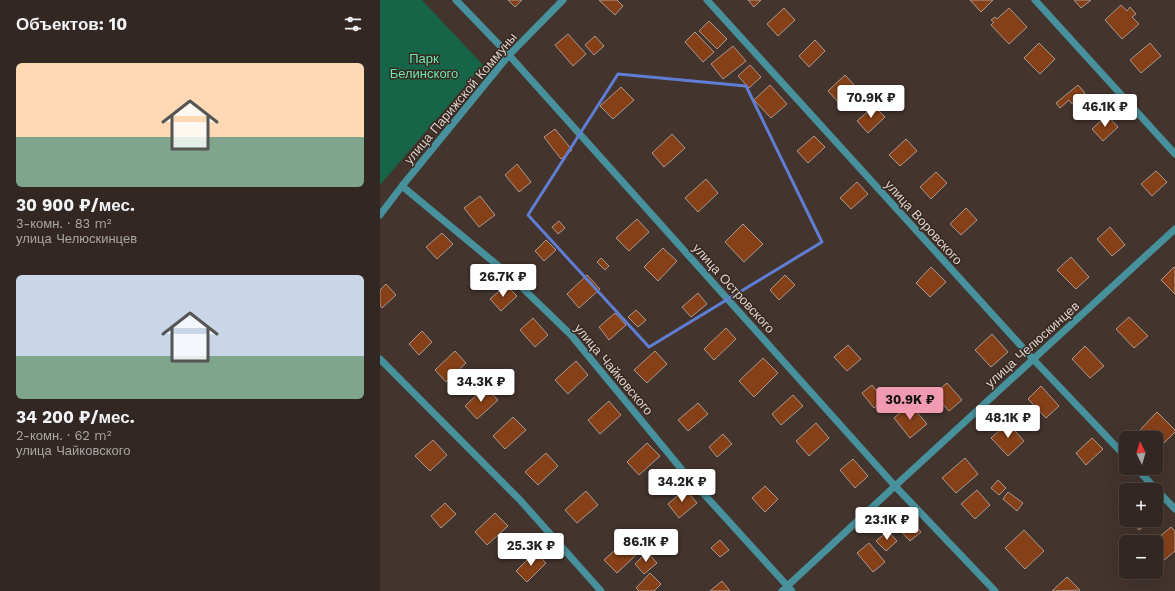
<!DOCTYPE html>
<html lang="ru">
<meta charset="utf-8">
<style>
:root{--surface:#322722;--page:#3a2f2a;--text:#f1f3f6;--muted:#a8a5a5;--line:#4d4440;--accent:#f19ab2}
body{margin:0;font-family:"Work Sans",sans-serif;background:var(--page);color:var(--text);height:100vh;display:flex;flex-direction:column;font-size:15px;white-space:nowrap}
*{box-sizing:border-box;margin:0}
p{font-size:13px;color:var(--muted)}
.icon{flex:none;width:22px;height:22px;fill:none;stroke:currentColor;stroke-width:2;stroke-linecap:round;stroke-linejoin:round}
.map{position:relative;flex:1;overflow:hidden}
.side{display:flex;flex-direction:column;background:var(--surface);width:380px}
.side>*{flex:none}
.needle{width:26px;rotate:355deg}
.controls{position:absolute;left:739px;top:431px;display:grid;gap:8px}
.controls a{display:grid;place-items:center;width:44px;height:44px;border-radius:6px;background:var(--surface);box-shadow:0 4px 16px #0002,0 0 0 1px var(--line);font-size:20px}
.price{position:absolute;translate:-50% -34px;padding:0 9px;border-radius:4px;background:#fff;color:#222;font-size:13px;line-height:26px;filter:drop-shadow(0 1px 2px #0008)}
.price::after{content:'';position:absolute;left:50%;top:24px;width:12px;height:9px;margin-left:-6px;background:inherit;clip-path:polygon(0 0,100% 0,50% 100%)}
.price.active{background:var(--accent);color:#111}
ul{padding:0;list-style:none}
li{display:grid;align-content:center;gap:8px;height:212px;padding:0 16px}
li span{display:grid;place-items:center;height:124px;border-radius:6px;color:#555}
li>.icon{margin-inline-start:auto}
span .icon{width:72px;height:72px;fill:#fffc;stroke-width:1}
li b{font-size:17px}
h2{display:flex;justify-content:space-between;align-items:center;height:48px;padding:0 16px;font-size:17px}
main{display:flex;flex:1;min-height:0}
.map>svg:first-child{display:block}
.green{fill:#166548}
.building{fill:#854018;stroke:#ab9991}
.lines{fill:none;stroke-linecap:round;stroke-linejoin:round}
.minor{stroke:#47919d;stroke-width:7}
.marked{fill:none;stroke:#607dd4;stroke-width:3;stroke-linejoin:round}
.labels{text-anchor:middle;stroke-width:3;stroke-linejoin:round;paint-order:stroke}
.park-label{font-size:13px;fill:#6ae9b3;stroke:#382a23}
.street-label{font-size:13px;fill:#ddd3ce;stroke:#382a23}
</style>
<main>
<section class="side">
<h2>Объектов: 10<svg class="icon" aria-label="filters" viewBox="0 0 24 24"><path d="M4 7h16M4 17h16"/><circle cx="9" cy="7" r="2"/><circle cx="15" cy="17" r="2"/></svg></h2>
<ul>
<li><span style="background:linear-gradient(#ffd9b3 60%,#7fa58c 0)"><svg class="icon" aria-label="home" viewBox="0 0 24 24"><path d="M3 11l9-7 9 7M6 9v11h12V9"/></svg></span><div><b>30 900 ₽/мес.</b><p>3-комн. · 83 m²</p><p>улица Челюскинцев</p></div></li>
<li><span style="background:linear-gradient(#c9d6e8 65%,#7fa58c 0)"><svg class="icon" aria-label="home" viewBox="0 0 24 24"><path d="M3 11l9-7 9 7M6 9v11h12V9"/></svg></span><div><b>34 200 ₽/мес.</b><p>2-комн. · 62 m²</p><p>улица Чайковского</p></div></li>
</ul>
</section>
<div class="map">
<svg width="795" height="591" viewBox="0 0 795 591">
<rect width="100%" height="100%" fill="#43342d"/>
<path class="green" d="M0,0H42L103,65L0,185Z"/>
<path class="building" d="M128,0H142L135,7Z
M219,0H237L243,6L235,15Z
M368,0H381L374,7Z
M590,0H613L601,12Z
M694,0H711L701,8Z
M741,5L747,11L750,7L756,14L752,17L759,24L742,39L725,20Z
M404,8L415,20L398,36L387,24Z
M629,8L647,27L629,44L611,25L614,22L611,20L615,17L617,19Z
M329,21L347,39L337,49L319,31Z
M315,32L334,52L323,62L305,42Z
M188,34L206,54L193,66L175,45Z
M215,36L224,46L214,55L205,45Z
M435,40L445,51L429,67L419,56Z
M659,43L675,59L660,74L644,58Z
M770,43L781,56L761,73L750,60Z
M353,46L366,61L343,79L331,64Z
M370,65L381,77L369,88L358,76Z
M465,75L476,87L459,103L448,91Z
M390,85L407,104L391,118L374,100Z
M698,85L705,93L692,104L689,100L680,108L676,103Z
M241,87L254,100L233,119L220,106Z
M494,106L505,117L488,133L477,121Z
M727,115L738,127L723,141L712,129Z
M175,129L192,150L181,159L164,137Z
M292,134L305,148L284,167L272,153Z
M434,136L445,147L428,163L417,151Z
M526,139L537,151L520,166L509,155Z
M137,164L151,182L139,192L125,175Z
M776,171L787,182L772,196L761,184Z
M556,172L567,183L551,199L540,187Z
M326,179L338,193L318,212L305,198Z
M477,182L488,194L471,209L460,198Z
M100,196L115,215L99,227L84,208Z
M586,208L597,220L581,235L570,224Z
M257,219L269,232L249,251L236,238Z
M179,221L185,228L178,234L172,227Z
M363,224L383,244L364,262L345,242Z
M730,227L745,245L732,256L717,239Z
M62,233L73,244L57,259L46,247Z
M166,240L176,250L164,261L155,251Z
M283,248L297,261L278,281L264,267Z
M691,257L709,277L696,289L677,270Z
M221,258L229,266L225,270L217,262Z
M551,267L566,282L550,297L536,283Z
M794,267L795,268V294L781,280Z
M207,275L220,289L199,308L187,294Z
M405,275L415,285L399,300L390,290Z
M6,284L16,295L2,308L0,305V290Z
M126,285L137,296L121,311L110,299Z
M318,293L327,304L311,317L302,307Z
M256,310L266,320L258,327L248,317Z
M235,313L246,325L229,340L219,327Z
M749,317L768,336L754,348L736,329Z
M153,318L168,335L155,347L140,330Z
M346,328L356,339L334,360L324,349Z
M42,331L52,342L39,355L29,344Z
M612,334L628,352L611,367L595,350Z
M468,345L481,359L467,371L454,357Z
M705,346L724,366L710,378L692,359Z
M75,351L86,363L66,382L55,370Z
M275,351L287,364L267,383L254,370Z
M383,358L398,373L374,397L359,381Z
M196,361L208,375L188,394L175,380Z
M567,383L582,400L569,411L554,394Z
M492,385L504,400L494,408L482,393Z
M661,386L679,406L666,418L648,399Z
M105,387L118,400L97,419L85,406Z
M413,395L423,406L401,425L392,414Z
M229,401L241,415L220,434L208,420Z
M318,403L328,414L308,431L298,420Z
M530,404L547,424L530,438L514,418Z
M777,412L795,430V432L779,448L776,445V438H769L760,430Z
M133,417L146,430L125,449L113,436Z
M436,423L449,438L429,456L416,441Z
M628,423L644,441L628,456L611,438Z
M343,434L352,444L337,457L329,447Z
M712,438L723,449L706,465L696,453Z
M53,440L67,455L50,471L35,456Z
M267,443L280,456L259,475L247,462Z
M166,453L178,466L158,485L145,472Z
M585,458L598,474L576,493L562,478Z
M473,459L488,476L475,488L460,470Z
M618,480L626,488L619,495L611,488Z
M385,486L398,499L385,512L372,498Z
M305,489L317,503L299,518L288,504Z
M597,490L610,505L595,519L581,504Z
M206,491L218,505L197,523L185,510Z
M628,492L643,503L637,511L623,499Z
M65,503L76,514L61,528L51,516Z
M115,513L128,526L107,545L95,532Z
M524,513L541,532L530,541L513,523Z
M751,520H771L759,530Z
M791,527L795,531V551L783,561L776,554V542H773Z
M644,530L664,551L645,569L625,548Z
M508,531L517,541L506,551L496,541Z
M340,540L349,550L340,557L331,548Z
M245,541L257,554L237,573L224,560Z
M489,543L505,562L493,572L477,553Z
M155,552L166,563L147,582L136,571Z
M267,552L277,563L264,574L255,564Z
M270,573L281,584L274,591H259L256,588Z
M687,577L700,590L672,591Z
M342,581L350,591H330Z"/>
<g class="lines">
<path class="minor" d="M76,0L129,55L515,486L615,591
M327,0L653,359L746,457
M655,0L795,154
M22,186L128,274L191,335L303,471L412,591
M0,215L22,186L129,55L183,0
M0,359L140,500L221,591
M756,468L795,509
M402,591L515,486L795,229"/>
</g>
<path class="marked" d="M238,74L366,86L442,242L269,347L148,215Z"/>
<g class="labels">
<g class="park-label">
<text x="44" y="63">Парк<tspan x="44" dy="15">Белинского</tspan></text>
</g>
<g class="street-label">
<text transform="translate(80 98) rotate(-50)" y="5">улица Парижской Коммуны</text>
<text transform="translate(544 222) rotate(48)" y="5">улица Воровского</text>
<text transform="translate(354 288) rotate(48)" y="5">улица Островского</text>
<text transform="translate(652 344) rotate(-42)" y="5">улица Челюскинцев</text>
<text transform="translate(234 369) rotate(50)" y="5">улица Чайковского</text>
</g>
</g>
</svg>
<div class="controls">
<a><svg class="needle" viewBox="-14 -14 28 28"><path d="M0-13l5 13h-10z" fill="#e53935"/><path d="M0 13l5-13h-10z" fill="#a8a5a5"/></svg></a>
<a>+</a>
<a>−</a>
</div>
<b class="price" style="left:491px;top:119px">70.9K ₽</b>
<b class="price" style="left:725px;top:128px">46.1K ₽</b>
<b class="price" style="left:123px;top:298px">26.7K ₽</b>
<b class="price" style="left:101px;top:403px">34.3K ₽</b>
<b class="price active" style="left:530px;top:421px">30.9K ₽</b>
<b class="price" style="left:628px;top:439px">48.1K ₽</b>
<b class="price" style="left:302px;top:503px">34.2K ₽</b>
<b class="price" style="left:507px;top:541px">23.1K ₽</b>
<b class="price" style="left:266px;top:563px">86.1K ₽</b>
<b class="price" style="left:151px;top:567px">25.3K ₽</b>
</div>
</main>
